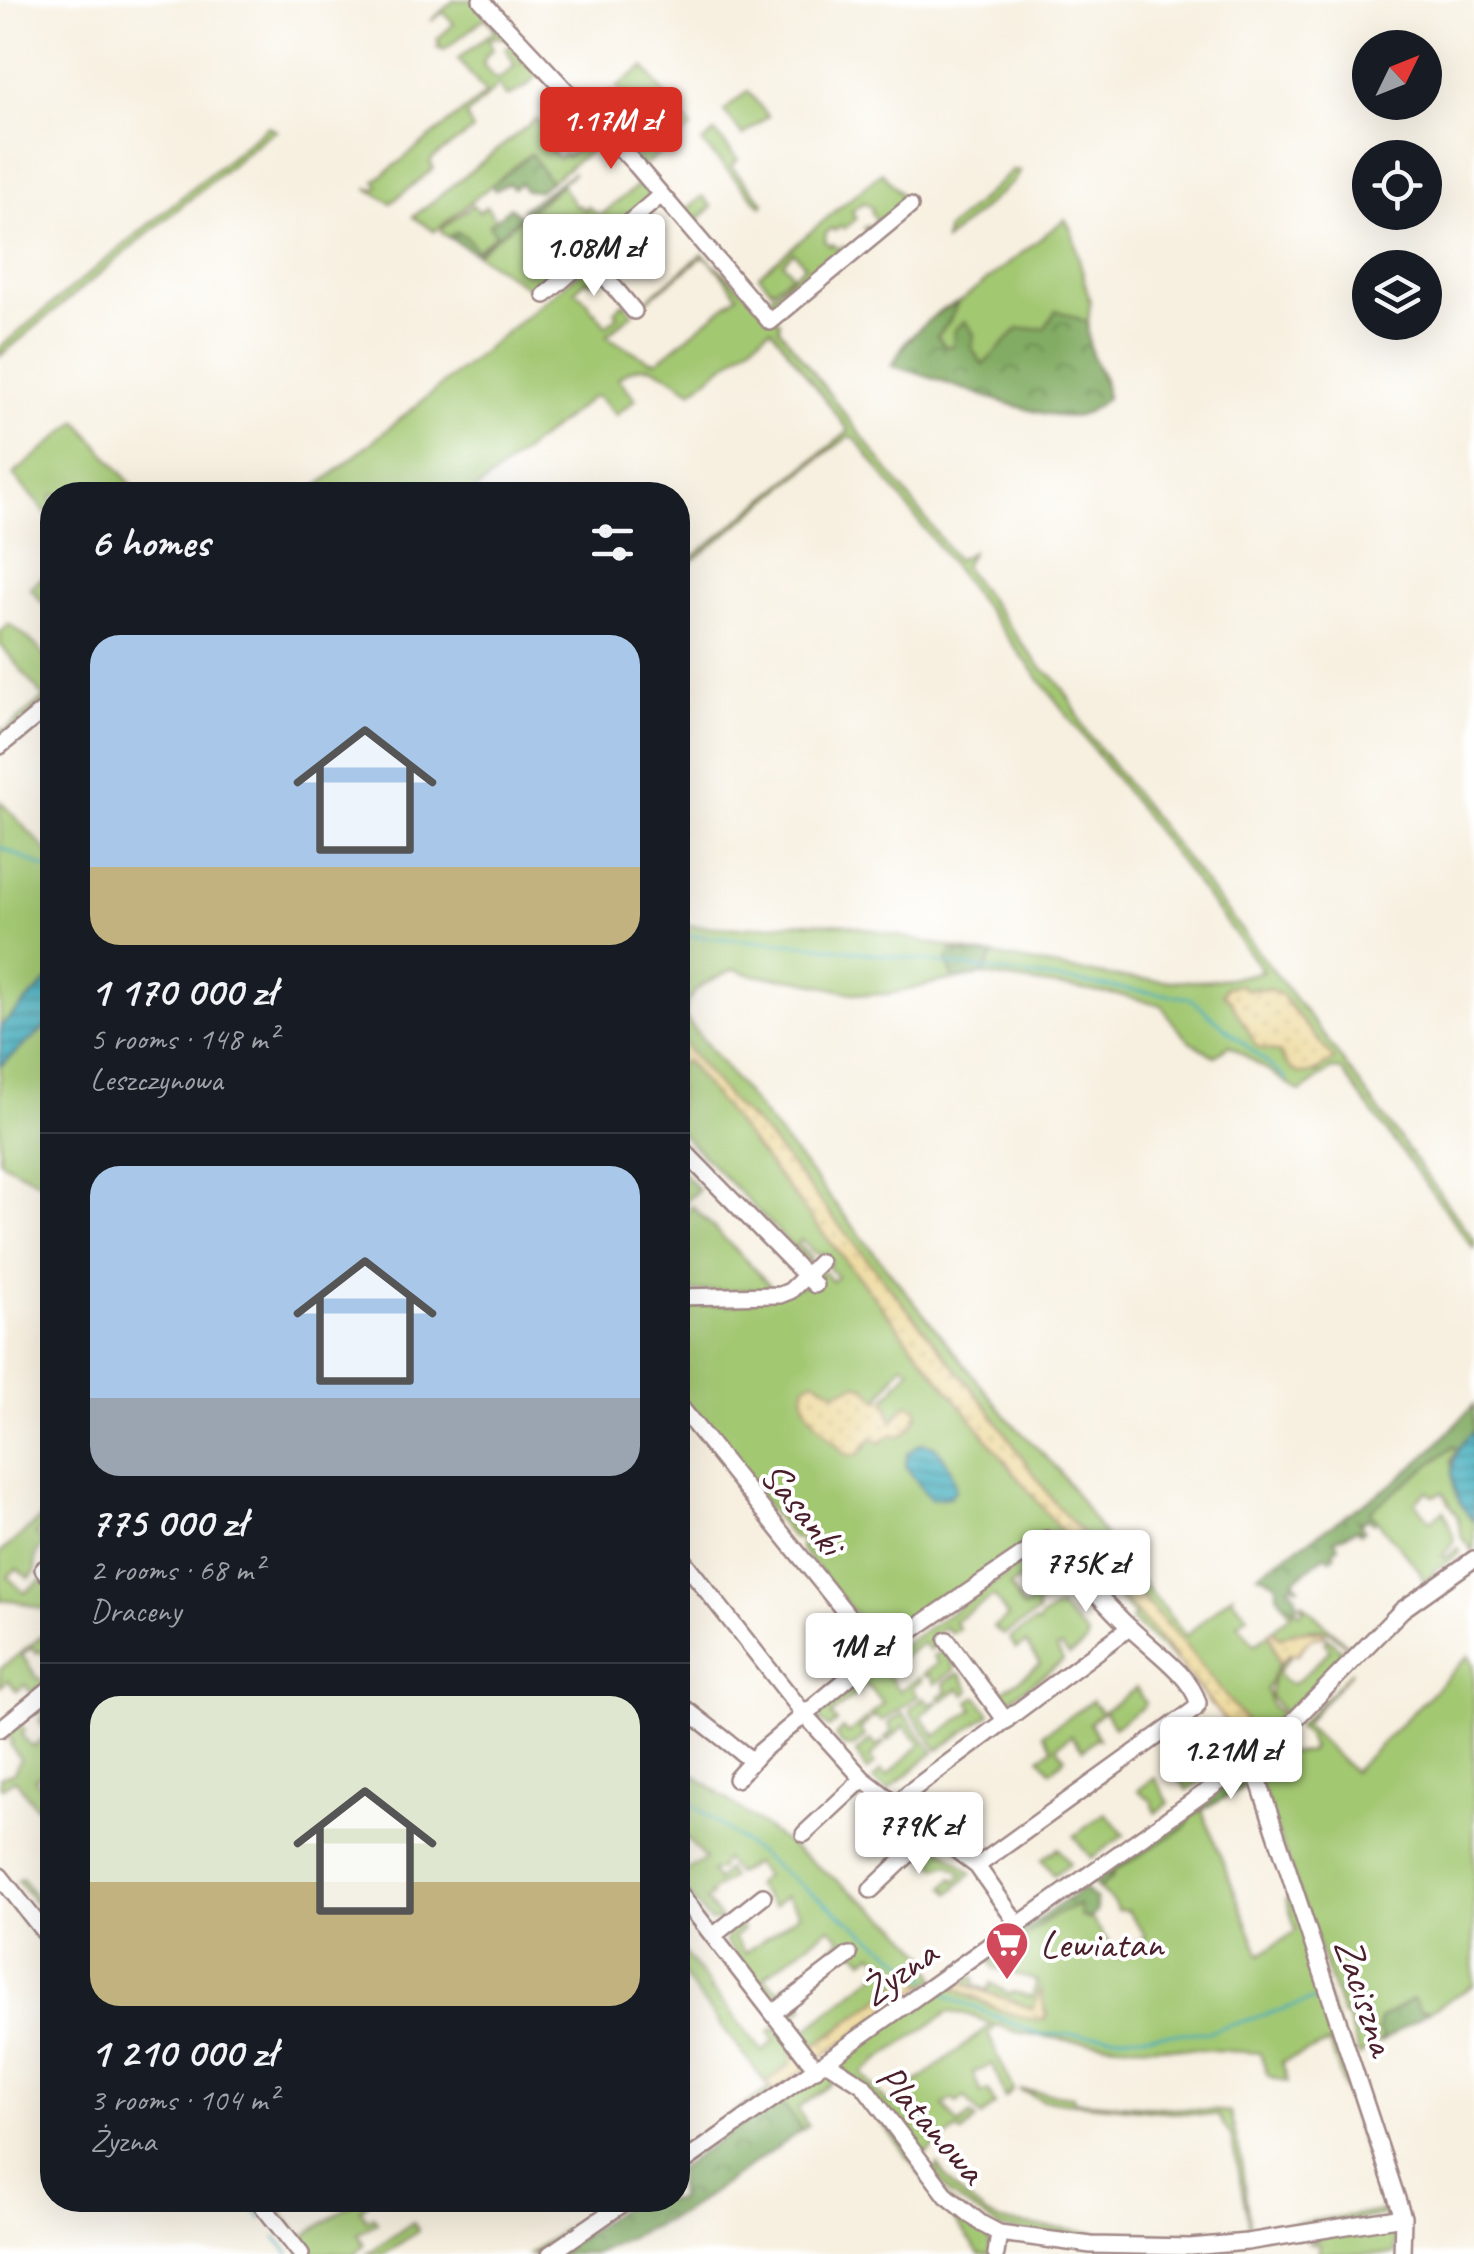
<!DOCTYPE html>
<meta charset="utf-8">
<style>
:root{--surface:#171b24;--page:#20242c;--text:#f1f3f6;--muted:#9ea1a6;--line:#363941;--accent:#d93025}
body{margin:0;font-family:Caveat,sans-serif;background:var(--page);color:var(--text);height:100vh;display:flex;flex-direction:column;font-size:38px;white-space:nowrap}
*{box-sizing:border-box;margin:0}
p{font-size:32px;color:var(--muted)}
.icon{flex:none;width:55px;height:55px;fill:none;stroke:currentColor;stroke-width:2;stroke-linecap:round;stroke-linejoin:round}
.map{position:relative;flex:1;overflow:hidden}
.side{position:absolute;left:40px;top:482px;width:650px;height:1730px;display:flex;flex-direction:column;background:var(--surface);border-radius:40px;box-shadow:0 10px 40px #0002}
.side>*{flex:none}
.needle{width:65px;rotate:47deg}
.buttons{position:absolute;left:1352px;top:30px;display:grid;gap:20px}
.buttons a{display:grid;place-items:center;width:90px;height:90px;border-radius:50%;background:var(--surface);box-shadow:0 10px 40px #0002;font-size:50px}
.price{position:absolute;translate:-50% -85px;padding:0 22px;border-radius:10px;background:#fff;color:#222;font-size:32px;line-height:65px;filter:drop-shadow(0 2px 5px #0008)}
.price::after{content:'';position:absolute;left:50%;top:60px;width:30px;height:22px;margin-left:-15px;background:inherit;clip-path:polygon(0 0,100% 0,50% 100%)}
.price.current{background:var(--accent);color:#fff}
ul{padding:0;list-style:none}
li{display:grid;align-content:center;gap:20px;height:530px;padding:0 50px}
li+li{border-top:2px solid var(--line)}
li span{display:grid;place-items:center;height:310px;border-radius:30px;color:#555}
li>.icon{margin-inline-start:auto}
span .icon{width:180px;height:180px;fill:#fffc;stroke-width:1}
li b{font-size:42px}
h2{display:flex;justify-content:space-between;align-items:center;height:120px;padding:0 50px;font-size:42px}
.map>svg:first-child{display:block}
.green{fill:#a3c872;stroke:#76744e;stroke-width:2.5;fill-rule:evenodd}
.forest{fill:url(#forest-crowns);stroke:#666648;stroke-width:2.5}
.sand{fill:url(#sand-dots);stroke:#9c7c64;stroke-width:2.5}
.water{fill:url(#water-rules);stroke:#446573;stroke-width:2.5}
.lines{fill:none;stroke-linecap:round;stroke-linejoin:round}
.stream{stroke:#3dabbb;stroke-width:2.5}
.minor-casing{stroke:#a08886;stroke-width:20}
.minor{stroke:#fff;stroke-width:15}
.labels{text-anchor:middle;stroke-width:8;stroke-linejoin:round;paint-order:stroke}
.street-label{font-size:40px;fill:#4a1f2b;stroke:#fff}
.poi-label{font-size:40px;fill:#4a1f2b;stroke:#fff;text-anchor:start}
</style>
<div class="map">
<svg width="1474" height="2254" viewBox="0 0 1474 2254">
<defs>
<pattern id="forest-crowns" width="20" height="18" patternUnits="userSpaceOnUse" patternTransform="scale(2.5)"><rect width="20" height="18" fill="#82ac64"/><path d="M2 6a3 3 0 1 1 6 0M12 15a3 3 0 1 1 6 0" fill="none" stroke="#6c8b53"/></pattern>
<pattern id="sand-dots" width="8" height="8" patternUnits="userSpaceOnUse" patternTransform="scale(2.5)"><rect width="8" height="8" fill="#eeda9e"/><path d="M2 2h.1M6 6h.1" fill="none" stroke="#cebb88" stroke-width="1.8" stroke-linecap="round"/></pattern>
<pattern id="water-rules" width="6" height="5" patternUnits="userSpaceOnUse" patternTransform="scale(2.5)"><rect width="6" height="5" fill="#3dabbb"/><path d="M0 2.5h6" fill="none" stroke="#358b98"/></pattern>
</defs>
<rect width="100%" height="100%" fill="#fff"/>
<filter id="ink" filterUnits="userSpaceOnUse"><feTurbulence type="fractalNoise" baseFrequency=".01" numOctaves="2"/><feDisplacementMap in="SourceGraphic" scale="20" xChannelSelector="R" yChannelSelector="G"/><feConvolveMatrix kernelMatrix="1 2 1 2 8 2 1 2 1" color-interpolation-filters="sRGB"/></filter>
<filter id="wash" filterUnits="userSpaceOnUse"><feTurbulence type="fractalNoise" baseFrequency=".0048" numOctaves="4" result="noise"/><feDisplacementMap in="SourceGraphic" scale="40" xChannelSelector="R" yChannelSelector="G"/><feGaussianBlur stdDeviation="2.25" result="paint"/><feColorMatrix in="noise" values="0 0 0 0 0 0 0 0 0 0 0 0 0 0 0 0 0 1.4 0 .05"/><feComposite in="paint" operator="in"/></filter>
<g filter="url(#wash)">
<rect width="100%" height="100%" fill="#f7f0e0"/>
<path class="green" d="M454,0H474L506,38L493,37L489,40L493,49L487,54L483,64L494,78H501L515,65L505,48L510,45L524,60L522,63L527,62L538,75L526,87L507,97L498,85C489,95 478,106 466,116L473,130L433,158L430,163L434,168L391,203L367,188L374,190L379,186L375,181L486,94L458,59L495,30L486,17L444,50L437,47L440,44L437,39L454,24L443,12L431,21Z
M644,67L692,128L670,146L666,141L668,138C651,117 637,124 613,132L588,109L610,91L614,101L609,106L619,117L629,109L627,105L632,101L616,87Z
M748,91L768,116L743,136L724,111Z
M579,115L590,126L580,134L573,126L548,146L558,158L564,154L567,157L578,148L581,150L596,133L602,141L550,182L530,154L435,231L413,217L536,119L552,137Z
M268,126L276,131L265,137L0,356V347Z
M715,132L738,160L731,166L764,203L761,206L702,143Z
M638,139L646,148L654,142L663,151L643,167L627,148Z
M1013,170L1020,171L1014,181L945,241L946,230Z
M882,172L907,202L868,233L864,228L874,224L876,219L871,212L873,209L864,202L852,211L856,219L844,229L841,226L835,231L832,228L826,233L825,241L830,246L833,244L838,249L843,246L848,251L771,312L760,307L805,265L793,252L783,262L792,274L772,290L759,275Z
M642,182L652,195L605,239L597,238L535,292L476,254L562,185L576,207L579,205L585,211L587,206L600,216Z
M703,196L712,207L697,220L706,231L703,234L683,212Z
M473,205L479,212L486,206L496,219L489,225L497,234L476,251L467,237L457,232L448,237L442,233V228Z
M1065,219L1072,231L1090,302L1086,345L1104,379L1107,398C1099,403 1090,412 1081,415C1053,427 928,373 892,366L905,342L939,311L962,300Z
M631,233L649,255L645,259L634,243L617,258L623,266L612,276L599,261Z
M702,254L780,322L779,328L957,560L971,552L964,567L1041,668C1064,680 1074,709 1086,731L1325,1037L1474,1240V1249L1341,1070L1332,1069L1300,1092L1229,1045L1215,1056C1190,1044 1175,1029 1162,1005L1124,996L983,975L993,955C1079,970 1176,996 1263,971L854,437H849L825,454L678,573V569L849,431L771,328L692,391C665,374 648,354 618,378L636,399L616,415L598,397H592L470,495H307L591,263L600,274L590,283L587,279L575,290L588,302L593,312L595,311L606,326L618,316L615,311L624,302L633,313L606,336L651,361H658L738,295L709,259L703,257L638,307ZM1251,988L1271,990L1320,1071L1317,1073L1284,1061L1280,1053L1257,1046L1231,1001Z
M78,421L140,495H52V520L13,475Z
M52,569V614L30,588Z
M9,624C41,646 52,658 52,696L0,741V728L4,731L44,698L0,644V632Z
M0,801L52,856V977L0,1027Z
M806,922L846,924L967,951L947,960L954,980C932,981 910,992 886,994C845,998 824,982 787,979C768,977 753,977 735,969C713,979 680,990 687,1020L1009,1420L1058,1469L1105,1536L1186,1636L1233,1594L1232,1598L1248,1615L1238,1624L1255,1645L1291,1614L1286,1606L1288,1603L1300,1613L1305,1608L1300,1604L1302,1602L1349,1647C1343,1644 1337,1636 1329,1632C1315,1624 1293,1634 1279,1638L1269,1633L1279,1663L1266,1689L1271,1705L1283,1717L1277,1724L1274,1722L1271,1726L1273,1729L1263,1737L1255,1734L1181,1640L1055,1504L987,1407L762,1130L734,1105L678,1037V925L737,928Z
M52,1022V1177L44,1184L0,1161V1066Z
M686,1061L1057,1526L1152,1630L1212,1704L1211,1705L1179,1664L1131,1620L1134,1616L1077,1554L1072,1558L1068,1553L1072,1548L1055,1531L881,1645L800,1548L802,1539L793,1538L678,1397V1302L730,1305L817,1282L818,1273L822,1271L832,1281L837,1277L828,1267L831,1260L825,1253L816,1254L801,1240L797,1244L811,1258L809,1263L678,1130V1065ZM903,1364L910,1369L886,1398L891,1422L901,1411L918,1415L896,1434L872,1438L865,1449L845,1454L816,1422L821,1383L835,1392L872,1394L878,1400Z
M678,1167L698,1190L678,1209V1197L682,1195L678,1185Z
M692,1206L770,1285L768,1289L678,1292V1261L686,1256L678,1237V1216L684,1217Z
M1455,1446L1457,1450L1451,1461L1470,1518L1474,1521V1553L1462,1537L1457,1516L1443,1492L1433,1496L1427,1491L1415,1502L1431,1521L1444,1510L1455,1541L1442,1556L1445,1558L1459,1548L1460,1554L1433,1571L1434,1574L1424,1582L1419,1570L1369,1511Z
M52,1509V1531L46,1525L36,1534L44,1543L36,1555L35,1572L29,1578L17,1568L8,1577L24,1593L43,1579L52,1589V1612L13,1600L0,1601V1553Z
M1045,1548L1058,1564L1054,1568L1050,1562L1010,1586L1023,1608L1044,1595L1047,1599L1036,1606L1038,1613L1003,1635L993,1627L1008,1617L994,1596L954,1621L959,1629L951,1633L945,1627L930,1638L934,1647L929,1650L923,1643L885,1670L899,1691L919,1677L922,1681L912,1688L918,1696L882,1722L876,1716L872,1719L869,1716L883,1703L866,1684L831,1715L837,1722L829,1728L819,1720L820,1712L877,1663Z
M1059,1607L1088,1637L1086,1643L1069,1656L1061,1647L1057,1649L1063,1661L1000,1706L992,1691L997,1685L1003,1691L1040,1664L1026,1643L1016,1649L1010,1638L1035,1622L1038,1625L1041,1618Z
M52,1628V1656L48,1660L40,1650L37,1653L32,1647L22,1655L36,1676L46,1683L32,1694L25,1685L17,1691L8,1680L0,1687V1669Z
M1324,1635L1345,1653L1294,1706L1288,1709L1290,1711L1286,1716L1270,1696C1270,1682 1278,1659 1292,1654L1278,1672L1282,1679L1292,1684L1297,1682L1330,1650L1324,1642L1327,1639Z
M944,1650L955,1669L935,1684L930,1675L926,1677L923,1674L938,1663L933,1656Z
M1469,1655L1474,1665V1985L1430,2011H1421L1359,2056L1347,2016H1343L1252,1762L1278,1740L1290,1753L1309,1752L1312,1747L1308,1736L1297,1727L1352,1671L1304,1724L1353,1772Z
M957,1674H961L970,1691L965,1695L959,1688L942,1701L939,1697L947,1691L944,1683Z
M1136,1688L1145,1703L1143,1707L1114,1727L1104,1711Z
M52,1694V1764L35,1779L45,1792L46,1799L36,1807L15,1779L2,1788L0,1785V1777L14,1772L20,1759L10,1744L13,1741L10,1737L5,1739L2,1734L17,1721L25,1731L21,1734L29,1744L35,1746L49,1734L39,1720L44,1715L37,1706Z
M975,1697H978L990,1714L938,1750L910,1712V1708L924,1698L930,1704L936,1700L938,1703L921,1716L936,1736L974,1709L969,1701Z
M1092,1701L1102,1713L1089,1723L1100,1740L1097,1737L1083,1750L1071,1735L1057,1746L1065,1758L1051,1771L1040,1758L1053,1748L1043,1734Z
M903,1713L934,1752L888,1791L873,1780L881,1770L887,1776L921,1744L904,1726L888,1741L885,1738L892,1731L888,1724Z
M866,1719L869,1721L860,1730L865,1736L853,1747L843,1746L835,1736L842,1728L848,1734Z
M870,1740L877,1746L882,1742L884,1744L870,1758L875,1764L867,1771L856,1753Z
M1189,1758L1204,1779L1187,1790L1171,1767Z
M678,1763L897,1925L931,1959L929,1962L936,1979L925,1985L912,1976L814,2046L802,2041L787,2021L789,2010L800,2002L805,2007L794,2016L806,2030L887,1965L873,1953L864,1960L857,1952L846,1948L836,1955L831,1949L841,1939L830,1927L764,1977L778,1991L787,1984L792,1990L780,2000L770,1999L726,1943L728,1933L739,1924L743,1929L734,1937L745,1953L800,1913L786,1896L774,1906L755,1885L765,1876L754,1863L736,1874L724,1859L719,1870L711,1872L717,1881L726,1869L731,1878L710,1893L712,1896L706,1901L722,1921H709L678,1881V1876L705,1859L686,1838L678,1847V1830L681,1827L678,1822Z
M1155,1778L1169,1803L1155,1813L1152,1801L1138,1790Z
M1202,1810L1260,1955L1296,1931L1286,1899L1295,1897L1393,2200L1394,2214L1251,2235L1231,2136L1218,2116L1043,2100L1019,2090L1073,2096L1074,2101L1230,2112L1241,2158L1250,2229L1384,2211L1330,2043L1282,2062L1288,2082L1268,2076L1260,2053L1073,2041L1016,2032L997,2025L988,2034L1014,2090L1005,2098L993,2064L973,2073L981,2093L988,2090L995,2105L981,2117L965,2097L957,2103L952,2099L943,2105L959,2125L971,2115L976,2120L962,2133L957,2130L925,2154L836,2062L946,1984C977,2000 1011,2022 1047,2014L1040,1991L1034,2009L969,1986L966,1979L970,1976L975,1978L974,1985L988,1990L991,1983L1010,1995L1013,1992L1032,1997L1037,1981L994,1968L988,1959L995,1960L1049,1918L1079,1904L1088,1920L1091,1918L1119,1957L1146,1936L1128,1911L1117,1910C1114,1898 1104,1897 1098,1888L1112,1878L1114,1871L1186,1827L1191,1816ZM948,2012L966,2014L992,2024L888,2104L862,2073C890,2050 919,2034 948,2012Z
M1106,1813L1124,1835L1091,1858L1074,1836Z
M928,1846H939L972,1873L951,1893L945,1887L952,1878L955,1881L963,1874L948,1864L938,1868L925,1854Z
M1058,1848L1070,1863L1054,1875L1042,1859Z
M22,1878L39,1902L52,1892V1926L18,1881Z
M678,1945L712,1988L710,1991L715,1992L763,2052L775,2040L769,2032L776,2027L793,2048L791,2064L766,2083L678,1970Z
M831,2068C870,2088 913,2162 944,2197C962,2217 992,2224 991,2254H979L858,2090L841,2077L797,2109L808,2126L802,2130L778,2098L819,2071Z
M770,2088L773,2092L678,2159V2152Z
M937,2165L954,2188L986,2214L1002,2222L1109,2235L1198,2236L1191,2243L1132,2244L1001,2229L949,2194L934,2171Z
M265,2200H272L302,2238L357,2200H371L360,2209L367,2220L373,2216L377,2222L358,2234L364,2245L355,2254H307Z
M607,2200H620L543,2254H529Z
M413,2222L418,2230L385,2254H367Z
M1387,2224L1396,2233L1395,2254H1318L1320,2244L1309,2243L1312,2239Z"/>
<path class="forest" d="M531,154L550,182L538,191L525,190L520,183L513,188L509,183L494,190L492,185Z
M574,172L476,254L448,237L457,232L467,237L476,250L496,235L489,225L510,207L520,217L524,213L522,209Z
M958,302L950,320L937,336L945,346H953L954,330L965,321L974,334L972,349L983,365L1018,329L1045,328L1056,310L1088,322C1085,354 1102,368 1107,398C1099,403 1090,412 1081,415C1053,427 928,373 892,366C907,337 928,316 958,302Z
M951,951L993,955L983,975L954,980L947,960Z
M1474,1405V1432L1457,1450L1454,1446L1370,1511L1377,1520L1373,1523L1368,1517L1362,1522L1358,1520L1364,1530L1361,1533L1357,1529L1334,1540L1339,1546L1332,1552L1335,1555L1330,1559L1326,1555L1294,1580L1300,1588L1292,1584L1289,1587L1295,1593L1298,1606L1294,1611L1289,1604L1286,1606L1277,1594V1583L1258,1574L1394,1483L1427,1455Z
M1239,1773L1247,1774L1252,1780C1236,1795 1210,1805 1191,1816L1186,1827L1114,1871L1102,1887L1098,1888L1093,1883Z
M1083,1888L1096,1900V1913L1091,1918L1081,1917L1078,1904L1049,1918L995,1961L988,1959L990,1954Z
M1413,1999L1421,2011H1430L1381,2042L1382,2037L1378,2030L1380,2019Z
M778,2098L802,2130L684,2212L593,2254H555L633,2200H678V2169Z"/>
<path class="sand" d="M1241,985L1244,989L1271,990L1281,995L1334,1060C1314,1074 1295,1085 1280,1053L1257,1047L1231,1001L1223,994L1226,987Z
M678,1037L734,1105L762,1130L987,1407L1055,1504L1181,1640L1254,1732L1256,1738L1238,1755L1240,1740L1152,1630L1057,1526L686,1061L678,1065Z
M815,1380L835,1392C862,1384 857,1378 878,1400L886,1398L892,1422L907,1404L918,1408C917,1419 910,1430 900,1437L891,1435L880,1443L872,1438L857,1456L845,1454C830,1435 796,1412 805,1385Z
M1273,1630L1280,1638L1295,1631H1325L1324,1635L1309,1640L1298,1654H1289L1280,1664L1269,1633Z
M912,1976L925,1985L818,2060L802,2041L815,2046Z
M966,1979L969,1986L1033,2009L1041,1989L1046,2019H1029L1002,2011L946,1984L948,1982L958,1986Z
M793,2048L808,2068L773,2092L766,2083L791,2064Z"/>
<path class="water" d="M52,977V1022L0,1066V1027Z
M1474,1432V1521C1448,1495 1443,1455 1474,1432Z
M921,1443L934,1446C946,1458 956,1475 955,1491L949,1497L930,1499L906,1467L907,1454Z"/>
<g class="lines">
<path class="stream" d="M0,847L52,871
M678,935L811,945L1190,998L1287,1080
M678,1794L928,1979
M0,1891L52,1957
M941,1990L951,1998L1038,2034L1122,2036L1208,2032L1323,1997
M1339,1992L1349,1988
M247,2200L262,2219
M276,2237L290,2254"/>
</g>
</g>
<g filter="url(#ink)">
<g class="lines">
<g class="minor-casing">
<path id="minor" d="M481,0L636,165L770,322L910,206
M612,140L652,109
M589,257L634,311
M545,295L661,195
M0,746L52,703
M678,1145L815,1285
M678,1297L780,1295L790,1291L820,1262
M678,1404L878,1653
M678,1554L805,1715L863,1779L977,1866L1019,1926
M43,1569L52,1580
M947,1640L1006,1721
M678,1703L751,1760
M0,1729L52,1687
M1248,1762L1259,1782L1403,2217L1402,2254
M736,1779L760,1752L873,1657L1046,1539C1074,1568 1100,1599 1129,1627C1149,1647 1192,1676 1198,1703L1195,1709L977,1866
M896,1806L908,1793L1129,1628
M804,1834L863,1779
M0,1876L52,1942
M871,1890L932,1832
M678,1891L816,2069
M713,1936L763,1896
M773,2013L849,1955
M827,2062L863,2085L947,2196L982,2224L999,2233L1091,2245L1190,2247L1247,2242L1403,2217
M678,2166L1252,1759L1269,1746L1402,1610L1474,1559
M258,2200L301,2254
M550,2254L628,2200
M996,2254L999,2233"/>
</g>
<use href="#minor" class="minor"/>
</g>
</g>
<defs>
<g id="supermarket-pin" transform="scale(2.25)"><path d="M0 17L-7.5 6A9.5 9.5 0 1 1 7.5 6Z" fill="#d1495b" stroke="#fff"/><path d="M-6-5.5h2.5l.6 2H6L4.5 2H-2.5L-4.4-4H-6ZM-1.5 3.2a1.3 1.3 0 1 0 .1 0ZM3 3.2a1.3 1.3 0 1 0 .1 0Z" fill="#fff"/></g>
</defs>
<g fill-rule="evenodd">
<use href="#supermarket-pin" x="1007" y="1943"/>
</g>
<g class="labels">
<g class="street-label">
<text transform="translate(803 1508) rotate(51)" y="14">Sasanki</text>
<text transform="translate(898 1972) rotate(-35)" y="14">Żyzna</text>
<text transform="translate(1366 1996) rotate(72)" y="14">Zaciszna</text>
<text transform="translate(932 2123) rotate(49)" y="14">Platanowa</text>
</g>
<g class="poi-label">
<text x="1040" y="1957">Lewiatan</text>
</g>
</g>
</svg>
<div class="buttons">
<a><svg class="needle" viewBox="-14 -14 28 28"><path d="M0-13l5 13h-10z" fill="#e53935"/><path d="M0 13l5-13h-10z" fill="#9ea1a6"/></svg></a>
<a><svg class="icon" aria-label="locate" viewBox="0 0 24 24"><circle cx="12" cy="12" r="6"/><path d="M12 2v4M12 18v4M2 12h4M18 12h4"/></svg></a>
<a><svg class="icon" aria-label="layers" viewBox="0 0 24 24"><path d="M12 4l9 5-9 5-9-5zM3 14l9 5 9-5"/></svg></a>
</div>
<b class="price current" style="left:611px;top:172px">1.17M zł</b>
<b class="price" style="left:594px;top:299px">1.08M zł</b>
<b class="price" style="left:1086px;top:1615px">775K zł</b>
<b class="price" style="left:859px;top:1698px">1M zł</b>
<b class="price" style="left:1231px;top:1802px">1.21M zł</b>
<b class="price" style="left:919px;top:1877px">779K zł</b>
<section class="side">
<h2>6 homes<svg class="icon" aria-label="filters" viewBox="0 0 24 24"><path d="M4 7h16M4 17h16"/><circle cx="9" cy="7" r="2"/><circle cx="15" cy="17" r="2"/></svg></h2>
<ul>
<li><span style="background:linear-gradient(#a9c7e8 75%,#c2b280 0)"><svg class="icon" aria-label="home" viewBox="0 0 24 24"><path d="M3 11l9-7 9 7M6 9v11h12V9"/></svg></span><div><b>1 170 000 zł</b><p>5 rooms · 148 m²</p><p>Leszczynowa</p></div></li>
<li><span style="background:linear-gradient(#a9c7e8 75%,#9aa5b1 0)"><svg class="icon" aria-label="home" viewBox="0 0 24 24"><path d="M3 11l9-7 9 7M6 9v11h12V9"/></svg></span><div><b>775 000 zł</b><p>2 rooms · 68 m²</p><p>Draceny</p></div></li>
<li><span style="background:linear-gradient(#dfe7d0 60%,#c2b280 0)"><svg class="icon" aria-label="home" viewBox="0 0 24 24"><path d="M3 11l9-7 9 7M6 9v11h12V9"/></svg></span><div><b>1 210 000 zł</b><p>3 rooms · 104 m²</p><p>Żyzna</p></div></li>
</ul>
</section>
</div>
